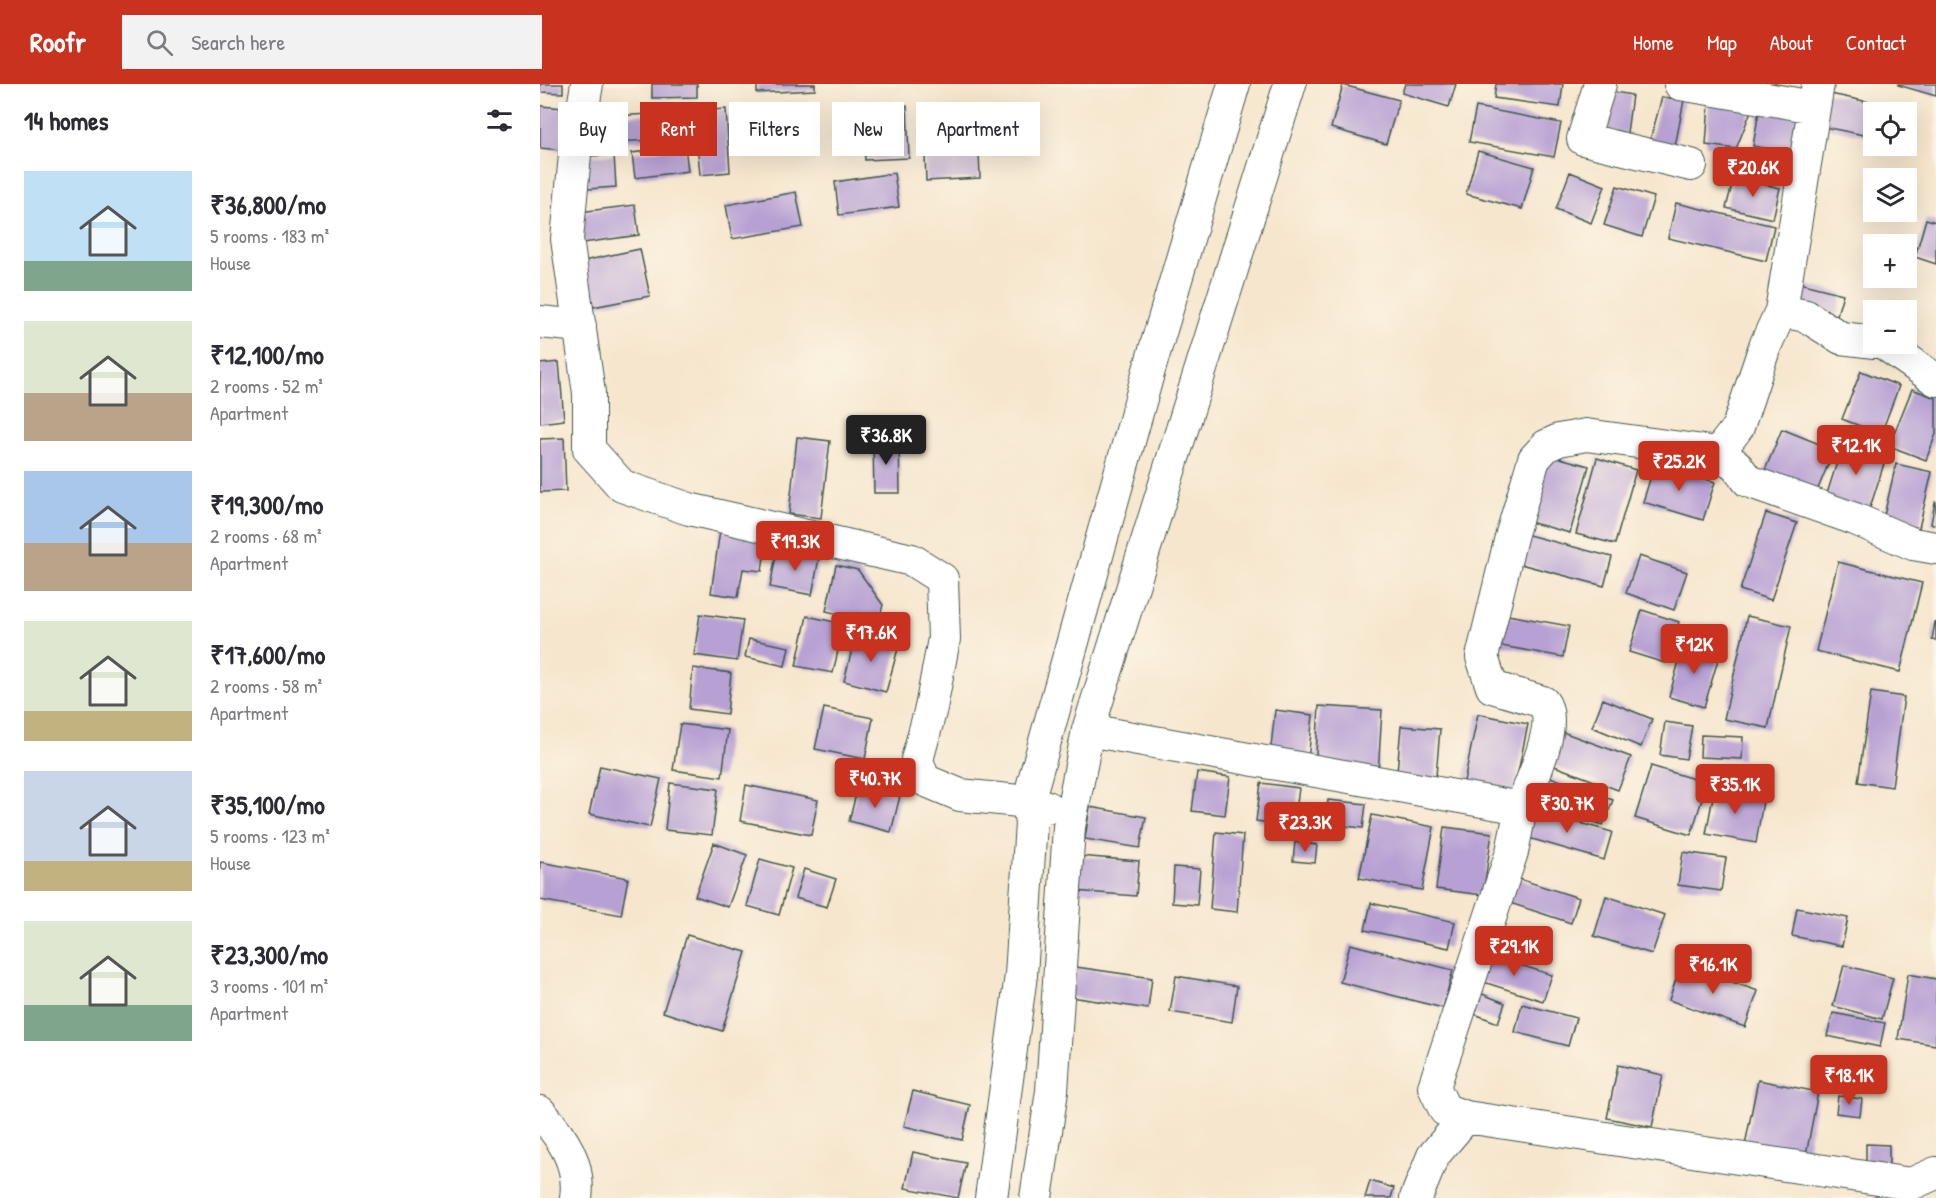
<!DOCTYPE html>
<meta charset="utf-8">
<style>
:root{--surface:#fff;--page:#f2f2f3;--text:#2b2b33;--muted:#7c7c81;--accent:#c8321e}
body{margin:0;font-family:"Patrick Hand",sans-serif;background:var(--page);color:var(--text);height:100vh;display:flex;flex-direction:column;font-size:22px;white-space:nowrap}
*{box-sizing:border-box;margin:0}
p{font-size:20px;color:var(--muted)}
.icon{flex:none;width:33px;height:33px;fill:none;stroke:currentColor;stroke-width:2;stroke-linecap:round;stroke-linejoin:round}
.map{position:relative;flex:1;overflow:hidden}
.sheet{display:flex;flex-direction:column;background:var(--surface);width:540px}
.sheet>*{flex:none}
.guide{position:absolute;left:18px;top:18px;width:570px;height:54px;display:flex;gap:12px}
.tools{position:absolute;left:1323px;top:18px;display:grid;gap:12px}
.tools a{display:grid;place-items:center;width:54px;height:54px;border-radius:0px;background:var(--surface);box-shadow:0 6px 24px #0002;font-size:30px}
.price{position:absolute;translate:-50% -51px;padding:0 14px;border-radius:6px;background:var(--accent);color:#fff;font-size:20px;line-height:39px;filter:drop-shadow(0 2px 3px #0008)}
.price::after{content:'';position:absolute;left:50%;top:36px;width:18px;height:14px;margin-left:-9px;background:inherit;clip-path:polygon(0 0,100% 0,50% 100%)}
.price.current{background:#222;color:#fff}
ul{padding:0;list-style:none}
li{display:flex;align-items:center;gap:18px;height:150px;padding:0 24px}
li span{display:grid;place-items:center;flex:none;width:168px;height:120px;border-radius:0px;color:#555}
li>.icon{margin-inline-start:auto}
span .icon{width:72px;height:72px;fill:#fffc;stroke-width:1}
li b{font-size:26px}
h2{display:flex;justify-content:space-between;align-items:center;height:72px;padding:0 24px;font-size:26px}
.chip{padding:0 21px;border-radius:0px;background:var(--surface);box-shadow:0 6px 24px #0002;font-size:21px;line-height:54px}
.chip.current{background:var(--accent);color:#fff}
header{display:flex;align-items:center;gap:36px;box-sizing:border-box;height:84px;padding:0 30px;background:var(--accent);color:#fff}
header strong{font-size:28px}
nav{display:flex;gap:33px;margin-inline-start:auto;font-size:21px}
.search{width:420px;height:54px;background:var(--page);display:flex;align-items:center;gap:15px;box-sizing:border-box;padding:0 21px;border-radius:0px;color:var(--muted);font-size:22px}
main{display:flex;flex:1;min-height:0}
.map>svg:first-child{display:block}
.building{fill:#b7a1d4}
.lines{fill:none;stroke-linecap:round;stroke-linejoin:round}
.minor-casing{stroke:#3f564b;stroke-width:34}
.minor{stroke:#fff;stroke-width:32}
</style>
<header>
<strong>Roofr</strong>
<div class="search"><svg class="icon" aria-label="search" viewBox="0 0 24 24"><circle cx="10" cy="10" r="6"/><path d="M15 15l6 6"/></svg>Search here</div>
<nav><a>Home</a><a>Map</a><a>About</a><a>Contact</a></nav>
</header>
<main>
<section class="sheet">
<h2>14 homes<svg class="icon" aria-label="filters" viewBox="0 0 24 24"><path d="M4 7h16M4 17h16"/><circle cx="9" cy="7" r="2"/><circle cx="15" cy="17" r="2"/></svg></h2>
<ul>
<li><span style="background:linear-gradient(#bfe0f5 75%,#7fa58c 0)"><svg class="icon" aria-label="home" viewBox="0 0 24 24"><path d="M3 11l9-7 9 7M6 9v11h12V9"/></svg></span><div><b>₹36,800/mo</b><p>5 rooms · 183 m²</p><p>House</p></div></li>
<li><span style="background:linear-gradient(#dfe7d0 60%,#b9a48a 0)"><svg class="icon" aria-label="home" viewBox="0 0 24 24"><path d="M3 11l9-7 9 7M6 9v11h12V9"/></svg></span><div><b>₹12,100/mo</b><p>2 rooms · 52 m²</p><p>Apartment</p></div></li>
<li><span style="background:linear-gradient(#a9c7e8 60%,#b9a48a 0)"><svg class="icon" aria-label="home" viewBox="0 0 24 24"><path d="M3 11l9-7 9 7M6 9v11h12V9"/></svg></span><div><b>₹19,300/mo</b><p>2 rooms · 68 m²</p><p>Apartment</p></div></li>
<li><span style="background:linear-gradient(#dfe7d0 75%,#c2b280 0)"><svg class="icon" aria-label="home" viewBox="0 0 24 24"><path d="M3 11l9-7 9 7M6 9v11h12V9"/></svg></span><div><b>₹17,600/mo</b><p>2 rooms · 58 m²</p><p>Apartment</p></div></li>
<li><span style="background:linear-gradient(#c9d6e8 75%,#c2b280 0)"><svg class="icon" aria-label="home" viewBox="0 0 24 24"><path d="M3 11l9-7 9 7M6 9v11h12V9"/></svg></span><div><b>₹35,100/mo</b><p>5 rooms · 123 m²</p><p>House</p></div></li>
<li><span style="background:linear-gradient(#dfe7d0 70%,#7fa58c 0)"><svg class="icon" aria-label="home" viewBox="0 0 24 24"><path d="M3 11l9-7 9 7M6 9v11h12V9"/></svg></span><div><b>₹23,300/mo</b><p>3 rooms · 101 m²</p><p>Apartment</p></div></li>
</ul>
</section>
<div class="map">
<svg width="1396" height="1114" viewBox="0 0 1396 1114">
<rect width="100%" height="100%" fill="#fcf5e5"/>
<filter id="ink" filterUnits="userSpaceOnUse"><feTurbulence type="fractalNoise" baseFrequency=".0167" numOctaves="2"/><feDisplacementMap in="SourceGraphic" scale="12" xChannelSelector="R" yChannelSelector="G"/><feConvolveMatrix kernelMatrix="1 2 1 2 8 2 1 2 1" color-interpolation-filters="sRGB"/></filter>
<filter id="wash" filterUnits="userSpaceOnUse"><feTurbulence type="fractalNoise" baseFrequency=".008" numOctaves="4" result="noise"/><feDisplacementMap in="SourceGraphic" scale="24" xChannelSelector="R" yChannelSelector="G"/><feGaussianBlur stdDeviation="1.35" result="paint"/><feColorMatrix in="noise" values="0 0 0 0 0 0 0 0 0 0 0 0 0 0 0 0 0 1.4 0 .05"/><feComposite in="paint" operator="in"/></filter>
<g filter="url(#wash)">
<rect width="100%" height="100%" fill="#f6e6cd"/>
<g id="blocks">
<path class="building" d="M0,0H23V9L0,8Z
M112,0H157V13L112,14Z
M217,0H275V6L217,9Z
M865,0H916L909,23L862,9Z
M956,0H1023L1020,23L954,14Z
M1358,0H1396V12L1358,1Z
M803,1L859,16L846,60L791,44Z
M1069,7L1092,11L1087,49L1062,45Z
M1281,8L1367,26L1366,28H1334V53L1274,41Z
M1122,13L1144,16L1135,63L1110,57Z
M1169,19L1211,27L1196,65L1166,61Z
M0,22L24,24L21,66L0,64Z
M367,22L369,74L325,76L322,24Z
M936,23L1021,39L1014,73L929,58Z
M186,25L190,88L160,91L154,27Z
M1219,27L1264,34L1258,70L1213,62Z
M133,29L134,55L53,59L51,33Z
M145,62L148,87L95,94L92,69Z
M938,67L994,83L982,125L926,110Z
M439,69L440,94L386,97L385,71Z
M74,71L76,103L48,105L46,72Z
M1030,88L1065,102L1051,139L1016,125Z
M354,89L359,123L299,131L295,98Z
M1194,93L1240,104L1233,135L1186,124Z
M1077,102L1114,113L1102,153L1064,141Z
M256,108L263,143L192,155L186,121Z
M1136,119L1234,142L1226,177L1128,154Z
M95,121L99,151L43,159L40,128Z
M1386,135L1396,138V180L1375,173Z
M100,165L110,212L53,223L43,177Z
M1251,197L1303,210L1297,231L1245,218Z
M19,278L24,336L0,339V280Z
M1321,287L1359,302L1341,350L1302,335Z
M1372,305L1396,314V350L1386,376L1349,362Z
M1242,345L1294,366L1275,412L1223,391Z
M257,353L290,357L281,434L249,430Z
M1305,353L1348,367L1328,430L1285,416Z
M24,354L26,407L0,408V355Z
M333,356H359L360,409H334Z
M1005,370L1049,382L1030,449L986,437Z
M1057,374L1096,386L1075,460L1036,450Z
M1115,379L1175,398L1163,436L1103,418Z
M1356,380L1392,388L1379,444L1343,436Z
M1395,418H1396V441L1391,440Z
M1226,429L1257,439L1231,516L1200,506Z
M180,446L227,452L222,487L203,485L198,513L171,509Z
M977,448L1072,473L1064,502L969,477Z
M237,466L279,474L272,511L230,503Z
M1099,472L1147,488L1134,526L1086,509Z
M1298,478L1382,499L1360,588L1276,567Z
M296,481L318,486L343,521L338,539L286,527Z
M1102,526L1139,538L1125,579L1089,568Z
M160,530L203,536L197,577L154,571Z
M962,530L1029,542L1023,573L956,561Z
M267,532L304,540L293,589L256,582Z
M1207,532L1251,542L1228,644L1184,635Z
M1395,538H1396V557L1392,556Z
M316,550L359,561L346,608L304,597Z
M209,555L249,563L245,582L205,573Z
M1144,559L1180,569L1164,623L1129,613Z
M153,584L191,589L187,630L149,625Z
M1331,608L1364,613L1352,703L1318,698Z
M1063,615L1112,635L1101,663L1052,643Z
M779,622L842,626L838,691L775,686Z
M284,624L333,634L325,675L275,665Z
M735,626L773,631L768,676L730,672Z
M938,630L988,640L972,717L922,707Z
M1125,638L1152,642L1146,675L1120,671Z
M140,640L188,646L182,693L133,686Z
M861,642L900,645L895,704L856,700Z
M1017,646L1091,673L1078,706L1004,678Z
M1161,651L1203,653L1202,675L1160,673Z
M60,682L121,695L110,743L49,730Z
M1111,682L1167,699L1151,751L1095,734Z
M657,688L690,693L685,731L652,727Z
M1002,690L1073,716L1063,741L993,715Z
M130,699L178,705L172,751L125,746Z
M721,699L759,704L754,742L716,737Z
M206,701L278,716L271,751L200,737Z
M1175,702L1224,711L1216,759L1166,750Z
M318,703L360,712L351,748L309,737Z
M788,716L826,720L823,744L786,740Z
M550,723L606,733L600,764L545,755Z
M991,725L1072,748L1064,776L982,752Z
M832,731L894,743L882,806L819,794Z
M904,743L952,749L943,811L896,805Z
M676,748L703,751L697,828L670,825Z
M755,758L777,761L775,779L753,777Z
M174,759L207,771L188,823L155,812Z
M1143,768L1186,774L1181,807L1138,801Z
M538,772L599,777L596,812L535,807Z
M220,775L252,784L239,831L207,822Z
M0,778L88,794L81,831L0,816Z
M634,783L660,785L657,821L632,819Z
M264,785L296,795L287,823L255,814Z
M973,793L1039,814L1031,839L964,817Z
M1066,812L1125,831L1112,870L1054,852Z
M831,819L915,838L909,864L825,846Z
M1257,824L1308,834L1302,862L1252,852Z
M147,851L206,868L182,947L123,928Z
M810,860L913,886L903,924L800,898Z
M945,870L1012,891L1003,917L937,896Z
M1141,880L1218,907L1205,943L1129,916Z
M1304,881L1353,894L1342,935L1293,922Z
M529,882L612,894L608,925L525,912Z
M1368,890L1396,895V961L1358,955Z
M636,892L697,902L692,938L630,928Z
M932,906L965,919L958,939L924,926Z
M982,920L1036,934L1028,962L975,948Z
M1293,929L1345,939L1340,963L1287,952Z
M1078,981L1123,991L1112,1043L1067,1034Z
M1218,996L1278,1008L1265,1077L1204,1066Z
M373,1007L430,1021L422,1056L364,1042Z
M1298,1012L1322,1015L1320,1032L1296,1029Z
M1326,1060L1349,1061V1085L1326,1084Z
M373,1068L426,1079L418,1114L365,1104Z
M830,1097L854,1104L851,1114H825Z"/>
</g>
</g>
<g filter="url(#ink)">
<use href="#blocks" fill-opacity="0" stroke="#3f564b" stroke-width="1.5"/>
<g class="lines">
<g class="minor-casing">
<path id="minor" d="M47,0L35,71L27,155L49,309V365L82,402L149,425L372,476L402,495L404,555L391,624L377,676L384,696L420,711L488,718L507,723
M1060,0L1043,55L1151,81
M1140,0L1274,23
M1241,227L1278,0
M0,238L40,242
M1345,260L1396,296
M1178,369L1198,343L1225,262L1241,227L1266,232L1301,254L1334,258
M548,646L981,724L972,768L894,1003L905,1026L926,1033L1371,1100L1396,1089
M981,724C990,700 1020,639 1003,618L952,603L942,573L971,453L994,375L1006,362L1019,356L1046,351L1178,369L1196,381L1208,397L1315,435L1373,460L1396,464
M0,1028C22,1053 41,1079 36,1114
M451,1114L481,891L491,739L488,718L609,286L694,0
M496,1114L512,1007L529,743L548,646L750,0
M876,1114L893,1072L926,1033"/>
</g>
<use href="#minor" class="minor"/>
</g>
</g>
</svg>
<div class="tools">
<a><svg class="icon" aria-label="locate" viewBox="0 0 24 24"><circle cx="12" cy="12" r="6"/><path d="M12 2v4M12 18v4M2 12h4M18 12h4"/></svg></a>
<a><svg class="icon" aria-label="layers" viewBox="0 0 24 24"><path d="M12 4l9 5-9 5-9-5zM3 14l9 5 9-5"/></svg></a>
<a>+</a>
<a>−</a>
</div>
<b class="price" style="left:1213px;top:114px">₹20.6K</b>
<b class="price current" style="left:346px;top:382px">₹36.8K</b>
<b class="price" style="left:1316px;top:392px">₹12.1K</b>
<b class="price" style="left:1139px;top:408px">₹25.2K</b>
<b class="price" style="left:255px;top:488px">₹19.3K</b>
<b class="price" style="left:331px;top:579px">₹17.6K</b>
<b class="price" style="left:1154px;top:591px">₹12K</b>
<b class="price" style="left:335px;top:725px">₹40.7K</b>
<b class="price" style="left:1195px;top:731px">₹35.1K</b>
<b class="price" style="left:1027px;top:750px">₹30.7K</b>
<b class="price" style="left:765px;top:769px">₹23.3K</b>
<b class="price" style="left:974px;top:893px">₹29.1K</b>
<b class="price" style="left:1173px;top:911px">₹16.1K</b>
<b class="price" style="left:1309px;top:1022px">₹18.1K</b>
<div class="guide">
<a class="chip">Buy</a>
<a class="chip current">Rent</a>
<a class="chip">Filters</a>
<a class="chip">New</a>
<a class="chip">Apartment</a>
</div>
</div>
</main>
